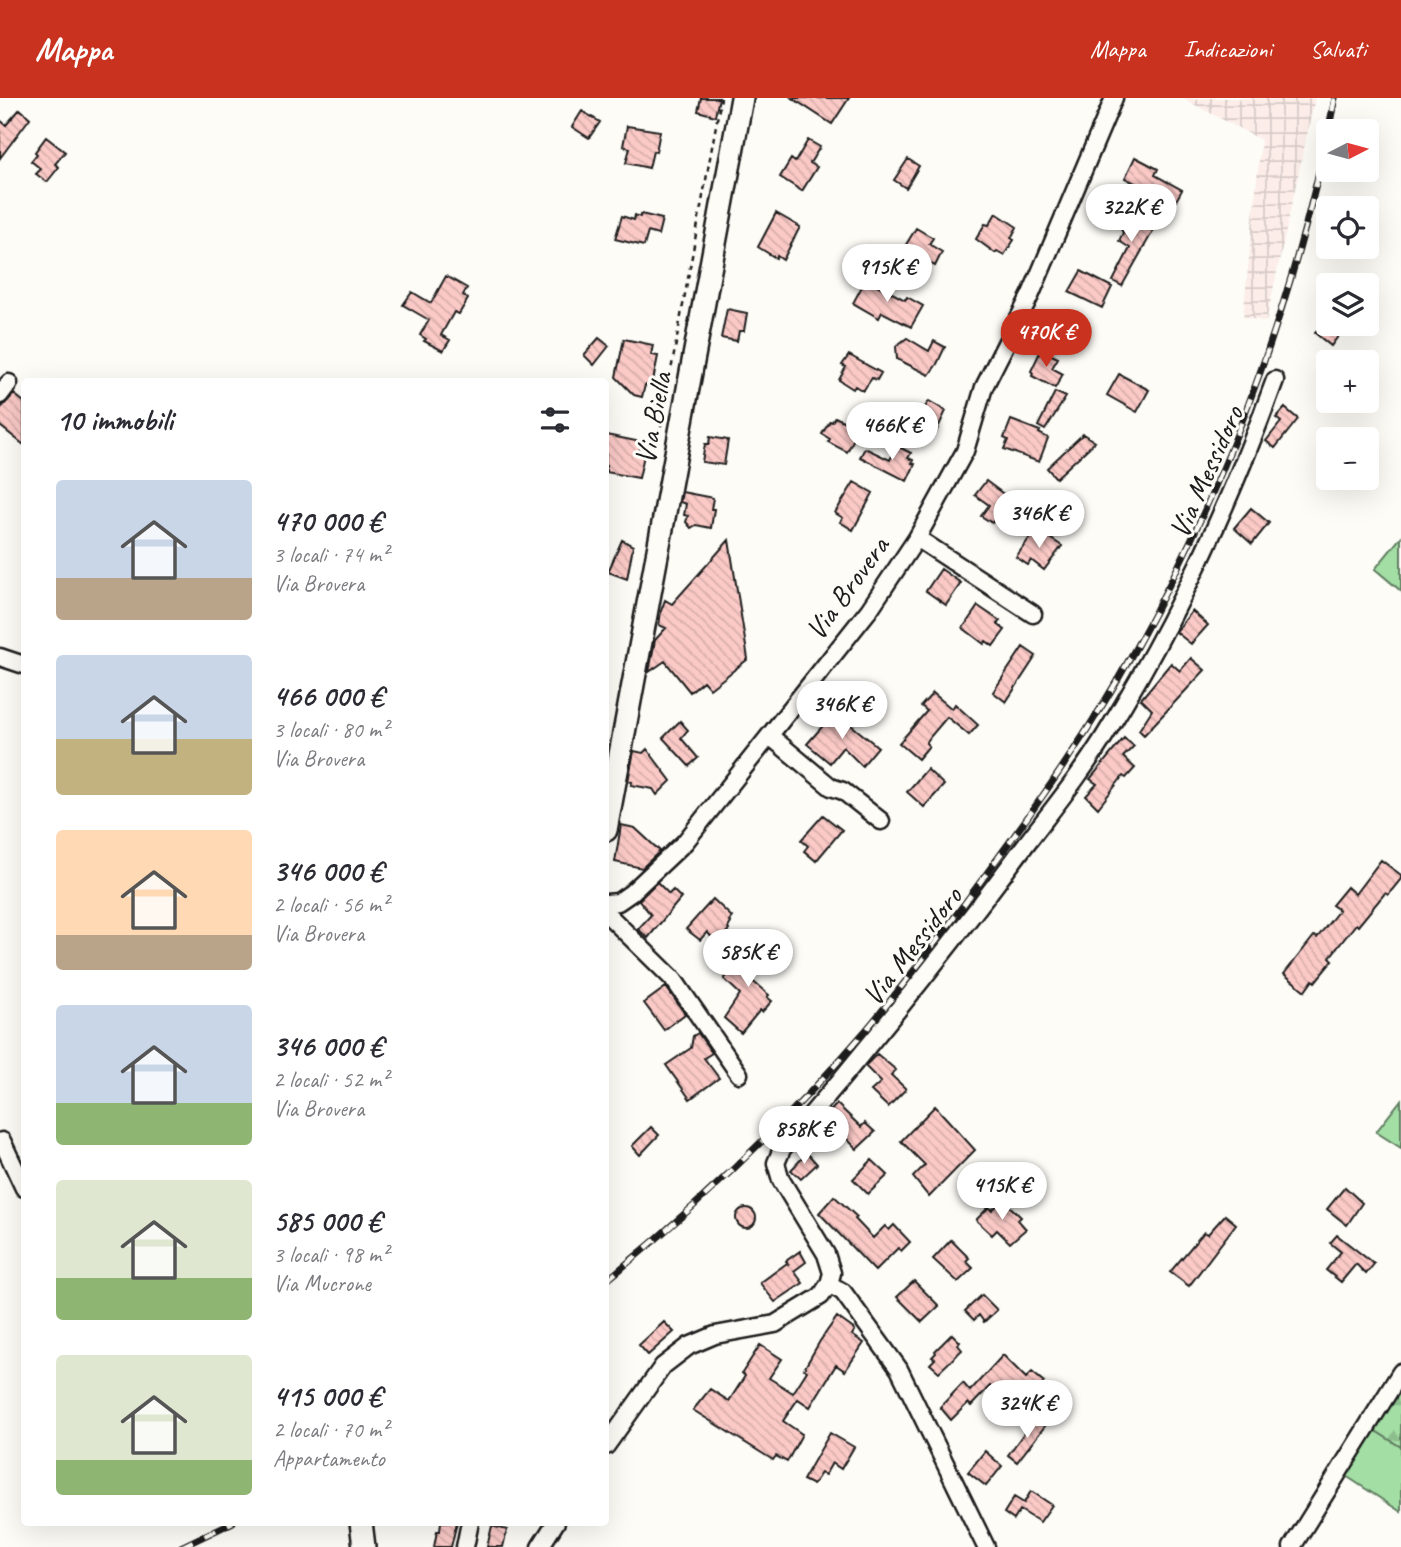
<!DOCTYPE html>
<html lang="it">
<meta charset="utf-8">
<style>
:root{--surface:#fff;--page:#f2f2f3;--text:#2b2b33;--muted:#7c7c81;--accent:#c8321e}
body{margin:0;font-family:Caveat,sans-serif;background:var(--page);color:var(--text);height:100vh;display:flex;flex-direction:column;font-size:26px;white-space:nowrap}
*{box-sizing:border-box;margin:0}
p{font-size:23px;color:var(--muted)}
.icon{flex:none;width:38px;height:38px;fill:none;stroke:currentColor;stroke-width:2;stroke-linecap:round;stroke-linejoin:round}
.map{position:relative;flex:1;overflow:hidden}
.drawer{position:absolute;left:21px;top:280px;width:588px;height:1148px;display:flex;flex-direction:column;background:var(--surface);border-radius:7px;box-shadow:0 7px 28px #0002}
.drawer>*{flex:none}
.needle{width:46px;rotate:84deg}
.fabs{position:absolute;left:1316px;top:21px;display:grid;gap:14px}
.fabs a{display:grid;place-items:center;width:63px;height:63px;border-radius:7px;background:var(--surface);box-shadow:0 7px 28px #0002;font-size:35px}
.price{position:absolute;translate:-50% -60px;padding:0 16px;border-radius:24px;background:#fff;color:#222;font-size:23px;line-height:46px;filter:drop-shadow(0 2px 4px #0008)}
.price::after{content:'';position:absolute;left:50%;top:42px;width:21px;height:16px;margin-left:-10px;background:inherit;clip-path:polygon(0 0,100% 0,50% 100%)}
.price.selected{background:var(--accent);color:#fff}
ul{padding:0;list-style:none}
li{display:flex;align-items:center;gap:21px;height:175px;padding:0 35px}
li span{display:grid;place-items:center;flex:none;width:196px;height:140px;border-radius:7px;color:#555}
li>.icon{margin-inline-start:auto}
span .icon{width:84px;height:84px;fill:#fffc;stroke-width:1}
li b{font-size:30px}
h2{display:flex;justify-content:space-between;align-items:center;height:84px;padding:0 35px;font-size:30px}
header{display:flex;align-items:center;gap:42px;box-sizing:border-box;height:98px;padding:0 35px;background:var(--accent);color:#fff}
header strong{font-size:33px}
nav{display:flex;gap:38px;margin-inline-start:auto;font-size:24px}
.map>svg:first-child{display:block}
.industrial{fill:url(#industrial-grid)}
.green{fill:#a3dea5;stroke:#607d60;stroke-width:2}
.forest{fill:url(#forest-firs);stroke:#607d60;stroke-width:2}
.building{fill:url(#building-back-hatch);stroke:#1c1c1c;stroke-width:2}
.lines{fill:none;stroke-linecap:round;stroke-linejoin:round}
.minor-casing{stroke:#1c1c1c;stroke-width:21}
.tertiary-casing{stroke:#1c1c1c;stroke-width:26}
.path{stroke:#1c1c1c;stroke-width:2.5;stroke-dasharray:5 5;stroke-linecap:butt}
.minor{stroke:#fdfcf7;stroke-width:16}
.tertiary{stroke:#fdfcf7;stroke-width:21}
.rail-casing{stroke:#1c1c1c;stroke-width:7}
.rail{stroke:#fdfcf7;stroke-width:4.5;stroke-dasharray:13;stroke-linecap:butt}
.labels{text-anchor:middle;stroke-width:6;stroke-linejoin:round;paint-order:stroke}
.street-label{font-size:30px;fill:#1c1c1c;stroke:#fdfcf7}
</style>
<header>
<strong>Mappa</strong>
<nav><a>Mappa</a><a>Indicazioni</a><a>Salvati</a></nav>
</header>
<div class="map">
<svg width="1401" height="1449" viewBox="0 0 1401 1449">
<defs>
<pattern id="industrial-grid" width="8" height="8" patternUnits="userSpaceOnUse" patternTransform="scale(1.75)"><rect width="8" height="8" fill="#fcede9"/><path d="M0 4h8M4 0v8" fill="none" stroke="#d7cbc7"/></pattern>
<pattern id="forest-firs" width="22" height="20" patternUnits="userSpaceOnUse" patternTransform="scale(1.75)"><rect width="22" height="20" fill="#a3dea5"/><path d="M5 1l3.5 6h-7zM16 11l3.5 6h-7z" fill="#8cbe8d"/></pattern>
<pattern id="building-back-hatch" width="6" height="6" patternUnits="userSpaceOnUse" patternTransform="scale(1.75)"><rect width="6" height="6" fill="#fbcac7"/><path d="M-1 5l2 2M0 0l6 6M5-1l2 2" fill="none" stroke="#d7adaa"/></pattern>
</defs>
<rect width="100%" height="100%" fill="#fdfcf7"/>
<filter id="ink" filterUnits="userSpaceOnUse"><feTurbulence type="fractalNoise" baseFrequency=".0143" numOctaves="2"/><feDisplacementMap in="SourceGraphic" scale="14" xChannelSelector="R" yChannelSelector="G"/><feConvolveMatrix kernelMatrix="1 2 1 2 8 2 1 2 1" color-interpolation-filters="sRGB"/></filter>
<g filter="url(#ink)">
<path class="industrial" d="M1182,0H1315L1266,224L1243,219L1261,42Z"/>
<path class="green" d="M1401,439V493L1375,471Z
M1401,1002V1050L1376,1034Z
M1368,1328L1401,1349V1414L1340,1374Z"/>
<path class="forest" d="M1401,1274V1349L1368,1328Z"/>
<path class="building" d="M701,0H719L715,18L698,13Z
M792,0H849L832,26Z
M20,11L30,20L0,60V22L6,27Z
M582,13L600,24L589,40L572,29Z
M627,28L660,33L656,54L653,53L649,70L626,65L630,50L623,48Z
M46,39L65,54L55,66L59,69L47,84L36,76L41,71L31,63L37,56L35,54Z
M808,42L820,49L810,65L817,69L802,93L780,79L791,61L795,64Z
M1135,59L1158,71L1155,77L1182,92L1173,108L1159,101L1160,98L1125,80Z
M908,61L919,68L906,90L894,82Z
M1124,113L1135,119L1133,122L1153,133L1122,188L1113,183L1130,150L1119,143L1123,135L1118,123Z
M776,115L800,129L783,162L777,158L776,160L758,149Z
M996,115L1017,129L1011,140L1014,142L1004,157L997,153L995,155L976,141L985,126L989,127Z
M641,116L662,121L658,137L648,134L644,148L615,141L622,118L634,122L635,117L640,119Z
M916,130L933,140L929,146L942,154L935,168L904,150Z
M1081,173L1112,189L1102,210L1069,194Z
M446,178L467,190L463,197L468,201L459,216L454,214L441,237L450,242L443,253L424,243L426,241L420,237L429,222L403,207L412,194L431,205Z
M866,181L905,202L907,199L923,208L911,229L882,214L879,220L853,205Z
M727,211L747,215L744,233H739L737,243L721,240Z
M1322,226H1347L1331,248L1315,235Z
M599,240L609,248L594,267L584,257Z
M907,240L929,253L934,243L945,249L937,266L929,277L897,261L896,248Z
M624,241L653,247L651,257L658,258L652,288L645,287L642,299L634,297L616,279Z
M1041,252L1058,260L1052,270L1063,276L1055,290L1032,278L1033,275L1031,273Z
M849,257L881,275L877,282L872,280L863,293L855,288L853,291L839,282L846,269L842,267Z
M1119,276L1149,292L1137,314L1107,297Z
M1055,294L1066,299L1045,332L1038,328Z
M14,296L24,304V347L0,328V311Z
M929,303L946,313L935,336L915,325Z
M1285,310L1298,321L1275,350L1266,343L1281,324L1276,320Z
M835,319L859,331L847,354L828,344L830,341L822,336L830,323L832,324Z
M1011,322L1040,333L1039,335L1048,340L1039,364L1004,351L1008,342L1004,340Z
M1083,336L1095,344L1056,380L1047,370Z
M606,337L641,344L639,356L644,357L639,380L606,374Z
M710,339L728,342L724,367L702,364L705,346H709Z
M897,348L911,355L908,360L913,362L912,365L915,366L907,383L860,359L865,350L890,362Z
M986,383L1010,401L992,425L981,418L989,407L975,397Z
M854,384L873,395L853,432L840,424L843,420L835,415Z
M682,394L713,400L711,411H714L711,430L696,427L691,430L686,424L688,418L684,417L686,406L680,404Z
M1251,410L1269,425L1252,446L1234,430Z
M1036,431L1062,448L1044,472L1031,462L1028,467L1016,459Z
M622,442L633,448L627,481L608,474Z
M729,442L748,561L710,591L703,583L690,594L665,563L649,574L655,542L666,530L659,527L661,513L665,502L672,506Z
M941,471L961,485L946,507L926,493Z
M978,508L1000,523L997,526L1005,532L993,548L986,543L984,546L963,530Z
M1192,513L1208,527L1191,546L1176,534Z
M1023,549L1036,558L1006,604L993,594Z
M1191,560L1205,572L1144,637L1139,632L1152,612L1141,601L1171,565L1180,573Z
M933,595L952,611L955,606L978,627L969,637L947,619L930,639L926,645L929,648L918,661L899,645L927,613L921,608Z
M835,614L878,649L862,668L843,649L830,665L807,646Z
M680,623L688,632L681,640L698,660L689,668L663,640Z
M1124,640L1134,648L1123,659L1135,670L1126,680L1123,678L1098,710L1086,698L1097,686L1090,681Z
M647,651L671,683L657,697L653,691L631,687L632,684L628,683L634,653L643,655Z
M927,671L944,687L924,709L907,694Z
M823,717L842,732L816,763L804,753L808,748L801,742Z
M621,727L635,730L660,753L642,770L615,764Z
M1381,762L1401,777V781L1388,797L1385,795L1358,828L1356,826L1330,859L1333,862L1315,884L1313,882L1305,893L1284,876L1314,838L1317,840L1339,812L1332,807L1347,789L1355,796Z
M657,784L669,796L673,792L681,800L648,840L638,831L651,817L639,802Z
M713,801L732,819L729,823L731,825L728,830L729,832L716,844L707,834L700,842L686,831Z
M759,843L772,856L750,881L769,897L767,899L772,903L762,914L760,912L741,935L724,920L740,896L724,881Z
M666,889L685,916L664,932L644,905Z
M698,935L712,955L704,960L719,980L690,1001L666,967L691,950L693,938Z
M877,956L896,972L891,977L906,991L888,1009L871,993L881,984L865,968Z
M837,1006L861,1029L865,1025L875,1034L857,1051L843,1037L838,1043L819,1025Z
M935,1008L975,1052L929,1099L913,1079L925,1067L901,1043Z
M651,1029L659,1037L640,1057L632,1048Z
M807,1055L817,1066L801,1081L791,1072Z
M872,1062L888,1077L868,1096L853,1081Z
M1345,1089L1362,1105L1347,1127L1327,1111Z
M834,1098L857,1119L855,1121L873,1140L885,1128L889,1132L894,1127L910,1144L901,1153L898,1150L875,1173L819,1115Z
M1003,1102L1021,1119L1018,1122L1026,1131L1010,1145L997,1132L992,1137L976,1122L989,1109L992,1112Z
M736 1120a10 10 0 1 1 20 0a10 10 0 1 1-20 0Z
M1225,1117L1236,1126L1189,1188L1170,1174L1204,1134L1208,1136Z
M1337,1137L1374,1166L1366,1176L1356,1166L1341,1184L1326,1172L1341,1154L1330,1145Z
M951,1142L969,1160L966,1163L973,1170L958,1184L933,1161Z
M800,1153L806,1164L794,1173L803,1185L775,1204L760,1185L787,1165L789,1167L786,1163Z
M914,1183L939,1208L922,1224L897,1199Z
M982,1197L997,1212L984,1224L979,1217L974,1222L965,1213Z
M837,1219L855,1232L852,1237L864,1245L845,1273L836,1267L810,1309L798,1301L783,1323L802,1336L787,1364L776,1358L773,1362L693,1312L710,1291L729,1303L745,1278L742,1275L760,1247L782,1261L769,1280L793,1295L807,1273L804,1271L820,1243Z
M664,1224L674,1234L648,1257L639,1247Z
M952,1236L960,1244L958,1247L962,1252L939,1274L930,1266L935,1261L932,1259L936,1255L935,1253Z
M1003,1257L1026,1280L1032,1274L1044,1284L1032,1301L1034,1303L1021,1317L990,1288L971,1308L968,1305L951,1322L940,1309L963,1285L970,1293Z
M1035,1320L1045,1328L1017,1364L1008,1357Z
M830,1335L854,1349L841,1371L832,1365L825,1377L821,1375L813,1387L803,1382Z
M985,1353L1002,1368L986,1388L968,1374Z
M1031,1393L1052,1407L1040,1424L1020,1412L1014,1422L1004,1415L1014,1399L1024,1405Z
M441,1424H457L451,1449H434L437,1433H440Z
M492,1428L507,1432L503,1449H487Z"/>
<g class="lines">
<g class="minor-casing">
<path id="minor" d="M0,297L9,285
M917,440L1033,516
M0,559L24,567
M770,638L831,689L843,693L881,723
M606,805L618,804L631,795L685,744L869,512L917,440L965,353L984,289L1031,196L1114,0
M606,815L674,882L739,976
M2,1043L24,1090
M829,1186L843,1194L899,1271L986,1449
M606,1348L663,1268L689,1248L715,1237L775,1226L821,1198L829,1186L832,1175L826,1156L781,1082L776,1065L782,1051C863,957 940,861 1014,762C1045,720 1080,679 1107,634C1175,524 1231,403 1275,282
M465,1449L470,1424
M540,1449L556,1424
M1292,1449L1401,1274"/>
</g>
<g class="tertiary-casing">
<path id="tertiary" d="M606,732L742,0
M361,1424L364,1449"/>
</g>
<path class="path" d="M659,338L721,0"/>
<use href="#minor" class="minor"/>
<use href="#tertiary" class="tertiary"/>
<g class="rail-casing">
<path id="rail" d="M606,1183C699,1107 788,1023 867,931C908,882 946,831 984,779C1038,706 1090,633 1134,553C1230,381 1297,194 1335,0
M181,1449L233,1424"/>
</g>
<use href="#rail" class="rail"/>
</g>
</g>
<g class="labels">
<g class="street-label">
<text transform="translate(653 320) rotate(-79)" y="10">Via Biella</text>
<text transform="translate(1206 374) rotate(-66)" y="10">Via Messidoro</text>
<text transform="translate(847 490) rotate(-54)" y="10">Via Brovera</text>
<text transform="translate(912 848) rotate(-52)" y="10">Via Messidoro</text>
</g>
</g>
</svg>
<div class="fabs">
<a><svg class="needle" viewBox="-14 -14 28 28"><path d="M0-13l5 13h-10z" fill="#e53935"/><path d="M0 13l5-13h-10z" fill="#7c7c81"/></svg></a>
<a><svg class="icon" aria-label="locate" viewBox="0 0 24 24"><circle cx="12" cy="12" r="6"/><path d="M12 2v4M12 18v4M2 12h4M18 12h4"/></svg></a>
<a><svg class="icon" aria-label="layers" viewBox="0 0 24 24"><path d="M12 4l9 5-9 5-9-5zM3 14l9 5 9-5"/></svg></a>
<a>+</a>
<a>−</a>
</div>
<b class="price" style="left:1131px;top:146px">322K €</b>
<b class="price" style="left:887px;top:206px">915K €</b>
<b class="price selected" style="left:1046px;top:271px">470K €</b>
<b class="price" style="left:892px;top:364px">466K €</b>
<b class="price" style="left:1039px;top:452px">346K €</b>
<b class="price" style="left:842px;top:643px">346K €</b>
<b class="price" style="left:748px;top:891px">585K €</b>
<b class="price" style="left:804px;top:1068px">858K €</b>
<b class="price" style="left:1002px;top:1124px">415K €</b>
<b class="price" style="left:1027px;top:1342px">324K €</b>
<section class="drawer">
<h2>10 immobili<svg class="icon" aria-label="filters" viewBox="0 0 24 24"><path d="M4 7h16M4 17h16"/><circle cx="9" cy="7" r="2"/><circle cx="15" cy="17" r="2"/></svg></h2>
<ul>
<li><span style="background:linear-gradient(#c9d6e8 70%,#b9a48a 0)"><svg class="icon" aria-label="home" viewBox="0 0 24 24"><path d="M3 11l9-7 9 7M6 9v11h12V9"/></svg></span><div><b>470 000 €</b><p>3 locali · 74 m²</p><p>Via Brovera</p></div></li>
<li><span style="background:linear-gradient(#c9d6e8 60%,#c2b280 0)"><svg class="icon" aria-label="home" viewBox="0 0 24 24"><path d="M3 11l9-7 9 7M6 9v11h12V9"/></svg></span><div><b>466 000 €</b><p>3 locali · 80 m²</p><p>Via Brovera</p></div></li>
<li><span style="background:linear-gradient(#ffd9b3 75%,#b9a48a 0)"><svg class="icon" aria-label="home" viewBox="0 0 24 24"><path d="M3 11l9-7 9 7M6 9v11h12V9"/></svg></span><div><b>346 000 €</b><p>2 locali · 56 m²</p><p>Via Brovera</p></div></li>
<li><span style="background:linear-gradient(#c9d6e8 70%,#8fb573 0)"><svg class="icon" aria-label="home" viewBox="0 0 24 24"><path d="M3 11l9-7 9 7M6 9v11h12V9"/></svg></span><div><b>346 000 €</b><p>2 locali · 52 m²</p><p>Via Brovera</p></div></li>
<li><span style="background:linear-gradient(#dfe7d0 70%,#8fb573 0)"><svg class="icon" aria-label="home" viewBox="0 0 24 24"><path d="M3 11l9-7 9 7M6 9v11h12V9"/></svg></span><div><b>585 000 €</b><p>3 locali · 98 m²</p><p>Via Mucrone</p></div></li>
<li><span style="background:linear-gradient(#dfe7d0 75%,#8fb573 0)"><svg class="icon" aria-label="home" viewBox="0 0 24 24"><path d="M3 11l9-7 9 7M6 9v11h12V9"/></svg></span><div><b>415 000 €</b><p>2 locali · 70 m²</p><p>Appartamento</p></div></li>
</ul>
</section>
</div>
